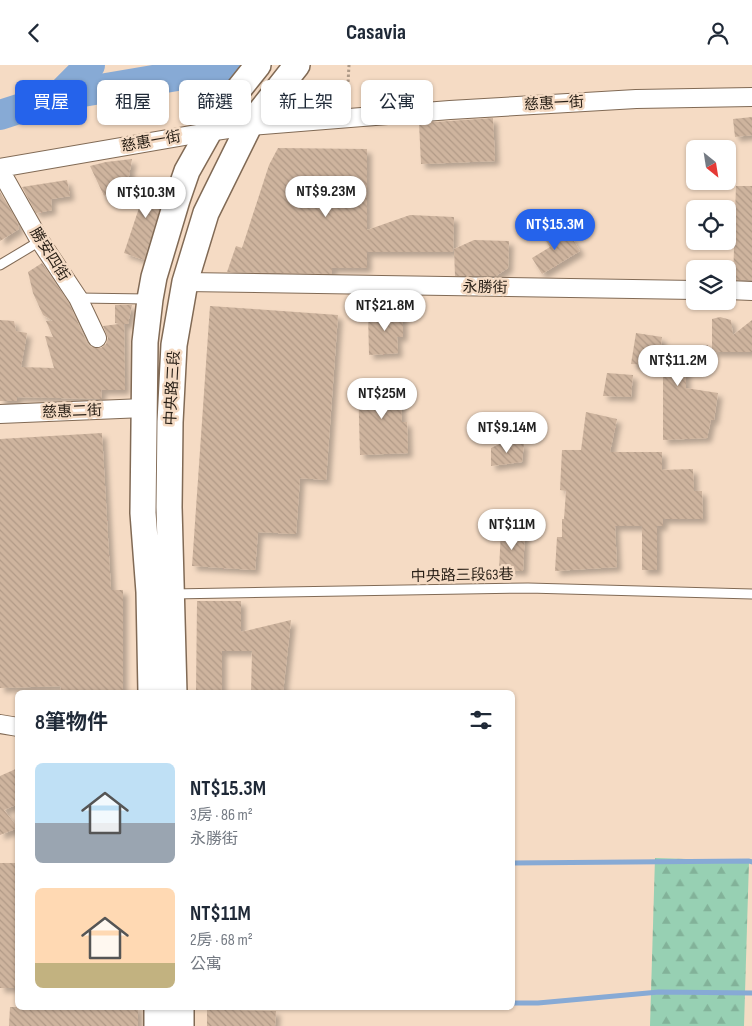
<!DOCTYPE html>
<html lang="zh-TW">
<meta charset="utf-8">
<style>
:root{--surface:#fff;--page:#f6f6f7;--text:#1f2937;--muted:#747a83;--accent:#2563eb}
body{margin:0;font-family:"Sofia Sans Condensed","Noto Sans TC",sans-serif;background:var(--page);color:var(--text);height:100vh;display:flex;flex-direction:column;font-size:19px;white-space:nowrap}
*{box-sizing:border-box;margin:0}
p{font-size:16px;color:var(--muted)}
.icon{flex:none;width:28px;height:28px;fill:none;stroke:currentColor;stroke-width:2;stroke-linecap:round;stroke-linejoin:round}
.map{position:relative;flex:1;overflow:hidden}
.panel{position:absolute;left:15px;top:625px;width:500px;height:320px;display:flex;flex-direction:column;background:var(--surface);border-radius:8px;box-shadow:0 1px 4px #0004}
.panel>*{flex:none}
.hud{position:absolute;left:15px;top:15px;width:500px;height:45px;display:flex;gap:10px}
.needle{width:32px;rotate:150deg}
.buttons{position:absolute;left:686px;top:75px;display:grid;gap:10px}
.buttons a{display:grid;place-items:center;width:50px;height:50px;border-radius:8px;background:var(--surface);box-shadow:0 1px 4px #0004;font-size:25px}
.price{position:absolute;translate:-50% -42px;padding:0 11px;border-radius:18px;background:#fff;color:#222;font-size:16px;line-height:32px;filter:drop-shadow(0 1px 2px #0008)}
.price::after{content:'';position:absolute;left:50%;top:30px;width:15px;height:11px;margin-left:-8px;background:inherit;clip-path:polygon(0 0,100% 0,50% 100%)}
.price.on{background:var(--accent);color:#fff}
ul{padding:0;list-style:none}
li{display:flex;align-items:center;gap:15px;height:125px;padding:0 20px}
li span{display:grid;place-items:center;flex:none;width:140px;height:100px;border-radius:8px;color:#555}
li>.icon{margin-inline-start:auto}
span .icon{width:60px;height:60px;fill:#fffc;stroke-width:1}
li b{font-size:21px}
h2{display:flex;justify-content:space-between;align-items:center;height:60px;padding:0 20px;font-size:21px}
.pill{padding:0 18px;border-radius:8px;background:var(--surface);box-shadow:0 1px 4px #0004;font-size:18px;line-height:45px}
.pill.on{background:var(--accent);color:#fff}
header{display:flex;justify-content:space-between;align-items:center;height:65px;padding:0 20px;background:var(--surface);font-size:22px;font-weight:700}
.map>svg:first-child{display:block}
.forest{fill:url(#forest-firs)}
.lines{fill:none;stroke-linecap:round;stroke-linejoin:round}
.stream{stroke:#87aad5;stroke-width:5}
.river{stroke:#87aad5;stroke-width:30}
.building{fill:url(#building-back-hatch);filter:url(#shadow)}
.lane-casing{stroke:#816a55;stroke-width:11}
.street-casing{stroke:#816a55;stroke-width:20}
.secondary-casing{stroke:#816a55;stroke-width:28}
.path{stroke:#ae9a87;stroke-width:3;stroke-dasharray:2.5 2.5;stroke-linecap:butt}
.lane{stroke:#fff;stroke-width:9}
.street{stroke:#fff;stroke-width:18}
.secondary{stroke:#fff;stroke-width:25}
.labels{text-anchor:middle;stroke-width:5;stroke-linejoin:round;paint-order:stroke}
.street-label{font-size:15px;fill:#281f16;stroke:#f5dbc4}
</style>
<header><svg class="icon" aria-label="back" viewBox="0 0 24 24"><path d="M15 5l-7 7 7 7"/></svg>Casavia<svg class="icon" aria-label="person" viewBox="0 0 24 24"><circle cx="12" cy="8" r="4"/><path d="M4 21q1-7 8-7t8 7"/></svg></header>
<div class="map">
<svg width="752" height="961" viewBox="0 0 752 961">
<defs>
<pattern id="forest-firs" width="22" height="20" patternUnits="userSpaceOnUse" patternTransform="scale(1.25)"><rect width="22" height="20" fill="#97d0b3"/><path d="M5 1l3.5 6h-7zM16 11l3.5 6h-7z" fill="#82b299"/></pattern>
<pattern id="building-back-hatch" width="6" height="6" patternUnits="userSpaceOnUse" patternTransform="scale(1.25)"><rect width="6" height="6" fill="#ceb49e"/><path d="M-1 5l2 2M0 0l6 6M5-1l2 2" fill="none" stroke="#b19a87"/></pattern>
<filter id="shadow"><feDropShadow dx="4.5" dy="4.5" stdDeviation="2.5" flood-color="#0004"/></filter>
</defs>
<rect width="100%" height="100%" fill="#f5dbc4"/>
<path class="forest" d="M655,793L749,796L744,961H650Z"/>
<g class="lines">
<path class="stream" d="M512,798L749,796L752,797
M512,938H538L659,927L752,928"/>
<path class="river" d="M59,31L90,0
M0,50L59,31L242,0"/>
</g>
<path class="building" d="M752,52V70L735,72L733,54Z
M493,53L495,96L421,99L419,58Z
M278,83L367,84V165L410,150L454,152L453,187H367V203H332V209L227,207L236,181L242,183L269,100Z
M132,94L129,111L104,131L90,101L106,97Z
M149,113L168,118L144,195L124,188Z
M67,115L70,131L51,134L52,145L36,148L22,122Z
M736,121H752V215H733Z
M0,127L17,156L19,164L0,176Z
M556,162L564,174L570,170L580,186L542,209L532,193L550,182L542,170Z
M474,175L509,176L508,203L496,211H455L454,184Z
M42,198L69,238L87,278L91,282L101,283L106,279L108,273L103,261L119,259L115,258V240H132L128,259H124L125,325H101L102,334L17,332V336H0V255L14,256L16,266L27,268L21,302L54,303L45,271L53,272L46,256H53L43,250L33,228L28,207Z
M210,241L338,250L326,415L300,413L296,469L258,467L255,505L192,501Z
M397,246L403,252V272H397L398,288L369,290L368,248Z
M720,252L731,255L733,270L752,255V287H712V254Z
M636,268L662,272L661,280H708L710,295L686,298V323L718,328L714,355H711L707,373L663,375V302L631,299Z
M607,308L633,310L631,332L603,331Z
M400,318L402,357H407L408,388L360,390L358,319Z
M586,347L617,354L610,387H662V405L693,404L694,426H702L703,454H663V461H657V505H642V461H615L617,502L555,506L557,472H562V454H564L566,426L560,425L562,385H581Z
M102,368L111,525H123V628H60L61,621L0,623V374Z
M504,377L524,378L522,397L491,401V383Z
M501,465L525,466L523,506L499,505Z
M197,536H241V567L291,555L283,628H251L252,586H222V628H196Z
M18,703V739L4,745L18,763L0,770V711Z
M0,798H18V923H0Z
M10,942H138V961H9Z
M207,942H230V945L276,946L275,961H207Z"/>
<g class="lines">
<g class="lane-casing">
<path id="lane" d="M0,200L40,176
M78,233L147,234
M172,529L528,523L752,529"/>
</g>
<g class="street-casing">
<path id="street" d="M0,103L208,67L249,61L450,45L636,34L752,32
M0,105L40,176L78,233L97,273
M185,217L695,225
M728,225L752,226
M0,349L144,343
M0,659L18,662"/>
</g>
<g class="secondary-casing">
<path id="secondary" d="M151,628L149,527L143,448L145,277L150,234L154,212L177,135L187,106L219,49L258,0
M174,628L169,442L170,357L174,280L185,217L206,148L249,61L297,0
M157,942V961
M181,942V961"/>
</g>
<path class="path" d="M347,37L349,0"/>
<use href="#lane" class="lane"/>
<use href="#street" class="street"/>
<use href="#secondary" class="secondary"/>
</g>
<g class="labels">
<g class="street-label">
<text transform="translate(554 38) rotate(-3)" y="5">慈惠一街</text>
<text transform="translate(151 76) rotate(-10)" y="5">慈惠一街</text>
<text transform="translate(50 189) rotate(58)" y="5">勝安四街</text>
<text transform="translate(485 222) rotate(1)" y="5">永勝街</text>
<text transform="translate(172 323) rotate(-87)" y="5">中央路三段</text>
<text transform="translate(72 346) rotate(-2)" y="5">慈惠二街</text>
<text transform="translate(462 510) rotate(-1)" y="5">中央路三段63巷</text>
</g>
</g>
</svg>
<div class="buttons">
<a><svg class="needle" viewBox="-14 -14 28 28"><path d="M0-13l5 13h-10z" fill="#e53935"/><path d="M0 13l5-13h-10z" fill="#747a83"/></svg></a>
<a><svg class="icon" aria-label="locate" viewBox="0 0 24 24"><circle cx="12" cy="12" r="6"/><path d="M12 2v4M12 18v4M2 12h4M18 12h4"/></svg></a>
<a><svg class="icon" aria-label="layers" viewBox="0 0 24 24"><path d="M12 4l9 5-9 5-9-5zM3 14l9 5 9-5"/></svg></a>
</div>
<b class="price" style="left:326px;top:153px">NT$9.23M</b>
<b class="price" style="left:146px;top:154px">NT$10.3M</b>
<b class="price on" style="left:555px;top:186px">NT$15.3M</b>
<b class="price" style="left:385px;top:267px">NT$21.8M</b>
<b class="price" style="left:678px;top:322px">NT$11.2M</b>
<b class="price" style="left:382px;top:355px">NT$25M</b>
<b class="price" style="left:507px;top:389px">NT$9.14M</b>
<b class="price" style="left:512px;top:486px">NT$11M</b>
<div class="hud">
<a class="pill on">買屋</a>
<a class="pill">租屋</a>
<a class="pill">篩選</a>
<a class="pill">新上架</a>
<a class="pill">公寓</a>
</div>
<section class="panel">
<h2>8筆物件<svg class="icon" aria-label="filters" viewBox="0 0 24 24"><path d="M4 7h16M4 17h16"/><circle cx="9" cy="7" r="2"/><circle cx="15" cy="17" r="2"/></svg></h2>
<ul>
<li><span style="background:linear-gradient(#bfe0f5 60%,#9aa5b1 0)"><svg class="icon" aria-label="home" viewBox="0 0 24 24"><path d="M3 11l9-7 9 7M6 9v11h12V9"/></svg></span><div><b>NT$15.3M</b><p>3房 · 86 m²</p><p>永勝街</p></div></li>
<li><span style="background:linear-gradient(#ffd9b3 75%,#c2b280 0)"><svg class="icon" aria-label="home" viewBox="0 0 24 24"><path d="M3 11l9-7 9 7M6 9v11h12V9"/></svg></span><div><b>NT$11M</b><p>2房 · 68 m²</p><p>公寓</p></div></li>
</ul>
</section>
</div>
